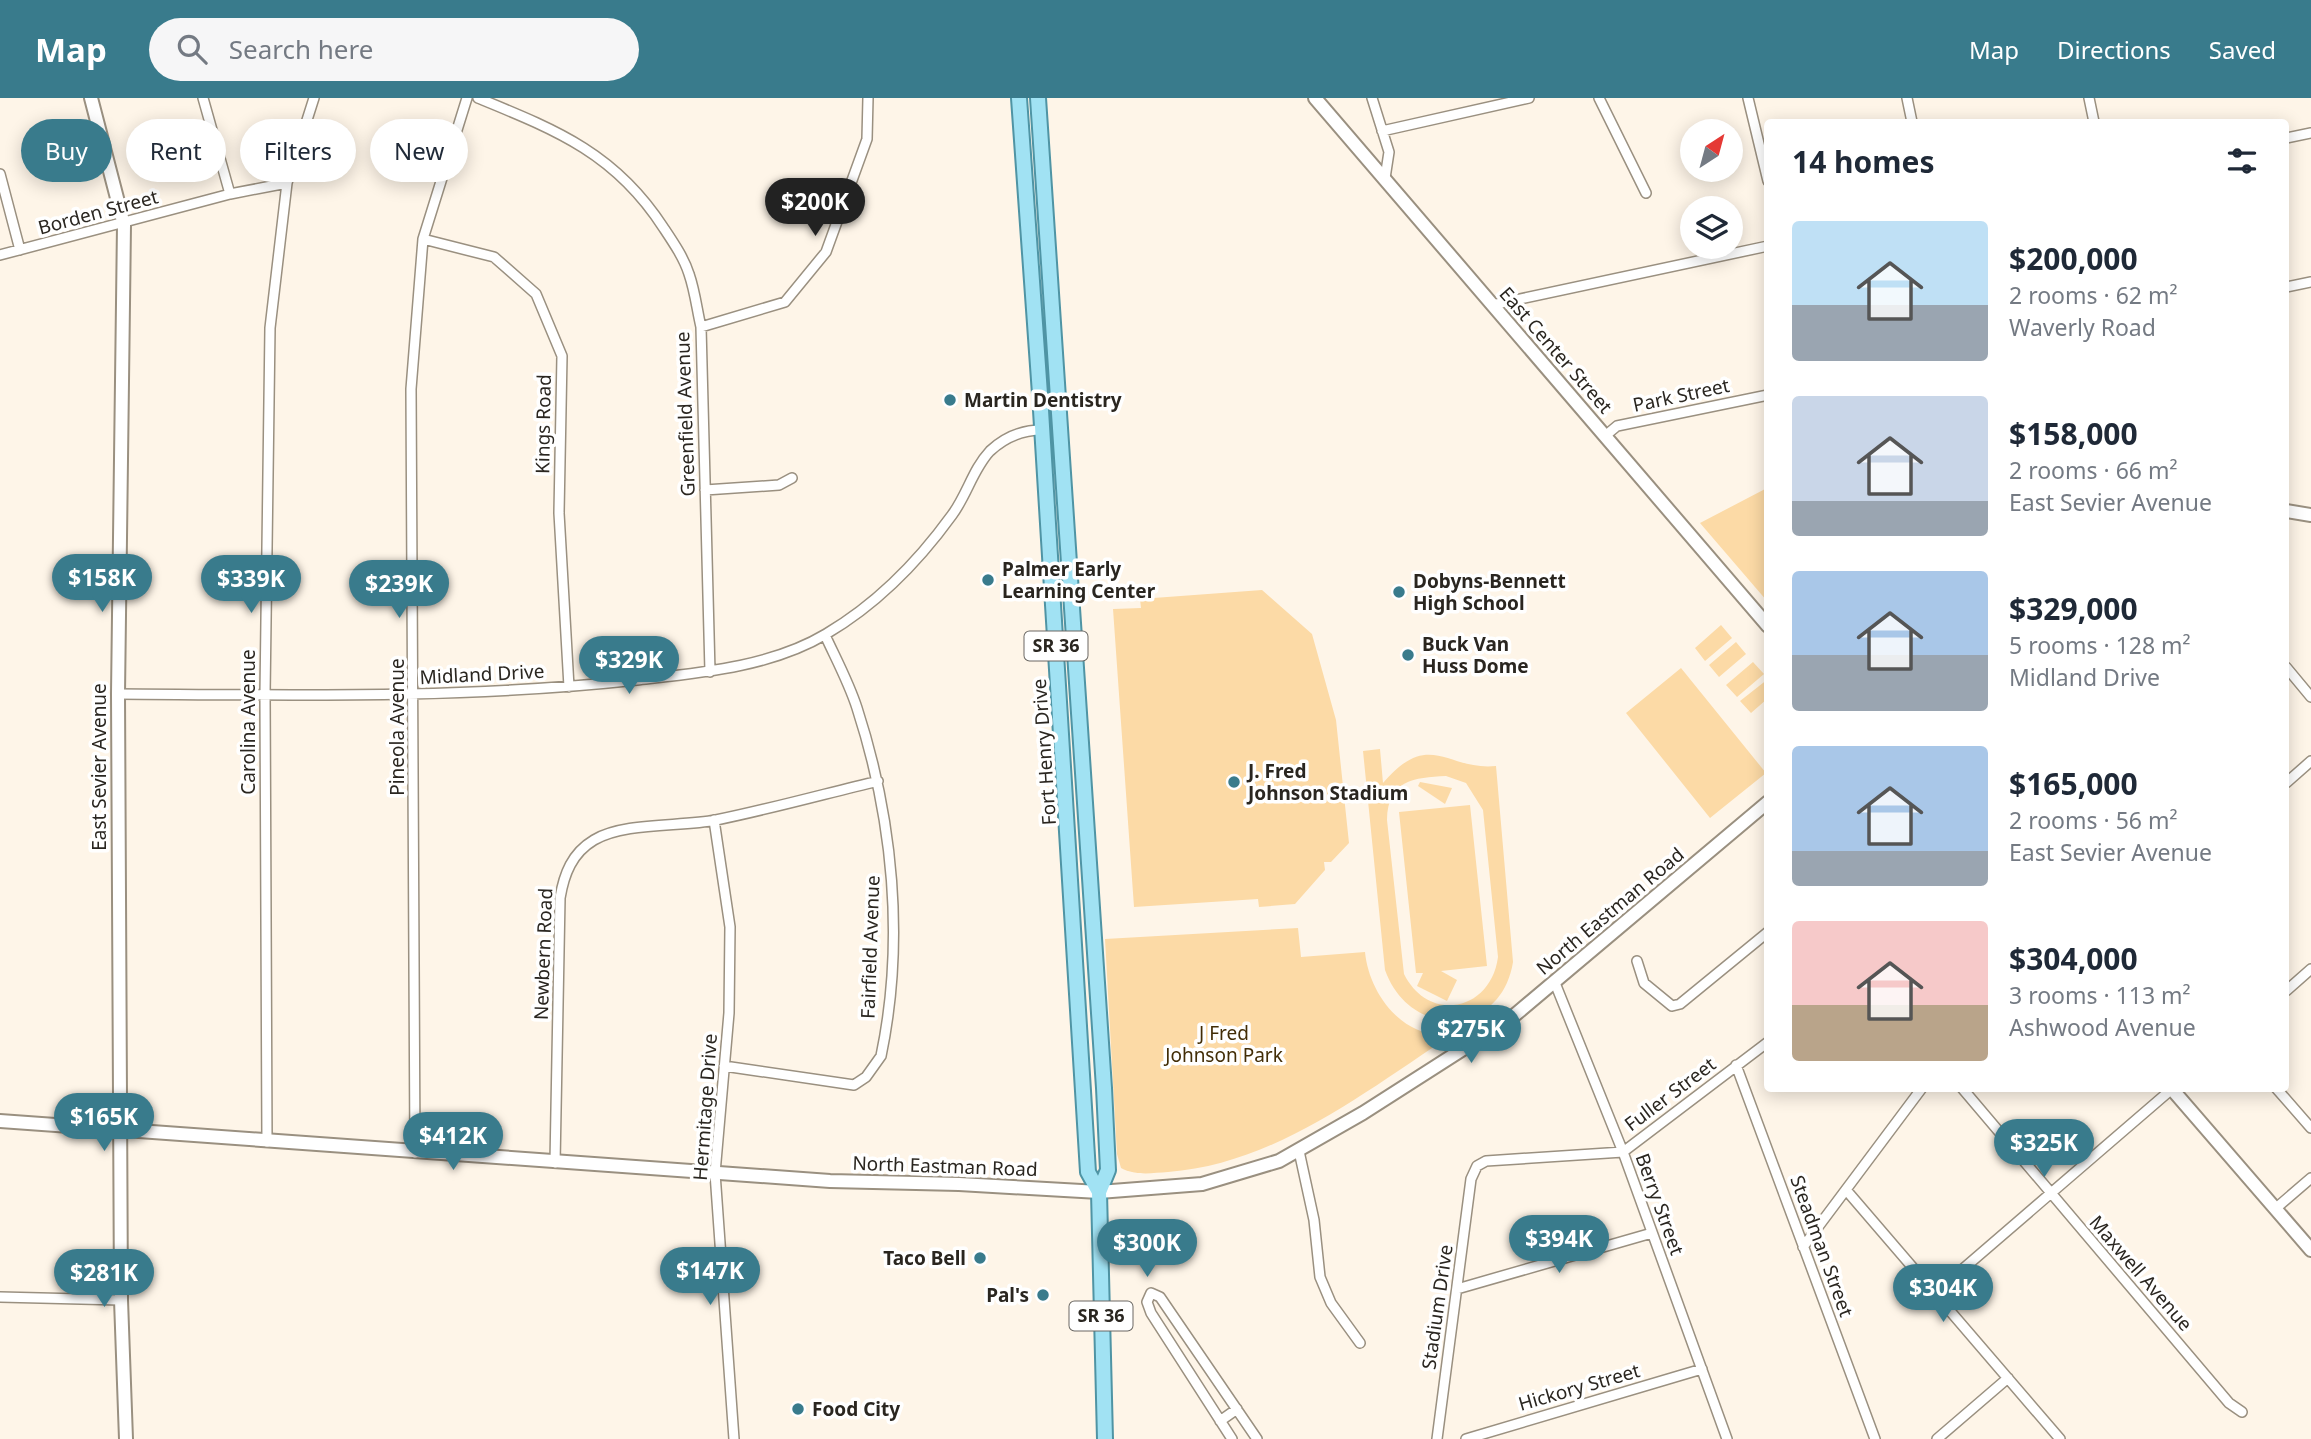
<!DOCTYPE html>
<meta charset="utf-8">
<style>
:root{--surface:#fff;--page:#f6f6f7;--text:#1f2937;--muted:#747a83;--accent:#397b8c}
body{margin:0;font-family:"Noto Sans",sans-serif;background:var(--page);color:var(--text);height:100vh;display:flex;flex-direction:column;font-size:26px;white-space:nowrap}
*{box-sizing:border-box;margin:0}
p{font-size:23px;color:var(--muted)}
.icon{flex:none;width:38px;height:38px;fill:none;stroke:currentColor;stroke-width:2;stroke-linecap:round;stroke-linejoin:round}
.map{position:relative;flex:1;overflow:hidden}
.drawer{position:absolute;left:1764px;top:21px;width:525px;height:973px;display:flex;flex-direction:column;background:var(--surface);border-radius:7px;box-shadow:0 4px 18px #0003}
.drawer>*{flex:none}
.hud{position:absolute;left:21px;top:21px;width:665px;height:63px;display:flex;gap:14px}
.needle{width:46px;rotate:36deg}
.tools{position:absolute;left:1680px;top:21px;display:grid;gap:14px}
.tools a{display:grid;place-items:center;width:63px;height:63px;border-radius:50%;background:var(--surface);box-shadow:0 4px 18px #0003;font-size:35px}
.price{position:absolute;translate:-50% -60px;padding:0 16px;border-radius:24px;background:var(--accent);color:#fff;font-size:23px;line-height:46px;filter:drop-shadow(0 2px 4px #0008)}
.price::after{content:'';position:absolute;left:50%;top:42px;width:21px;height:16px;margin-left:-10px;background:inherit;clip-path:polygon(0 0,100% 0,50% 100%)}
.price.current{background:#222;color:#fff}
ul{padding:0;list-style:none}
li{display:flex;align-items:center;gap:21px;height:175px;padding:0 28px}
li span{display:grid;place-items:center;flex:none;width:196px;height:140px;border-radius:7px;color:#555}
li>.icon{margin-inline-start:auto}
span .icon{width:84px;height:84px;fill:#fffc;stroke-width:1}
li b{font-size:30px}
h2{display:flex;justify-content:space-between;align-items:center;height:84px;padding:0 28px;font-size:30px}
.tag{padding:0 24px;border-radius:32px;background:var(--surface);box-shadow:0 4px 18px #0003;font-size:24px;line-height:63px}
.tag.current{background:var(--accent);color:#fff}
header{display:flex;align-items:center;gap:42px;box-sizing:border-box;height:98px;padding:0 35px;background:var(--accent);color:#fff}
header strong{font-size:33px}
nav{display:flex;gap:38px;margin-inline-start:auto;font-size:24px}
.search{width:490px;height:63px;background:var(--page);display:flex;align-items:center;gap:18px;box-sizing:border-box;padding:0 24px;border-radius:38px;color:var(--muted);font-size:26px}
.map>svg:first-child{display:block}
.green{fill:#fcdaa6;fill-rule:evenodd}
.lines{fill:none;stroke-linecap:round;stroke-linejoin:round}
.street-casing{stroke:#9a9080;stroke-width:12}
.secondary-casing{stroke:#9a9080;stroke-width:16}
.primary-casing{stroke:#4f94a4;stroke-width:18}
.street{stroke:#fff;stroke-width:9}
.secondary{stroke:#fff;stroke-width:12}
.primary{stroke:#a1e2f3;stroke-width:14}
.poi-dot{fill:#397b8c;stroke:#fff;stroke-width:2.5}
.labels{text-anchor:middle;stroke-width:7;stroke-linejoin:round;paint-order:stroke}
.shield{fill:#fff;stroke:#6a6763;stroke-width:2}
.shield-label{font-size:18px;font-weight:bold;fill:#2a2620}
.street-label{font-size:19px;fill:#2a2620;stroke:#fff}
.poi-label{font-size:19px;font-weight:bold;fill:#2a2620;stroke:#fff;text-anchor:start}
.park-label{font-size:19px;fill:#422d06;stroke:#fff}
</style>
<header>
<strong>Map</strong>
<div class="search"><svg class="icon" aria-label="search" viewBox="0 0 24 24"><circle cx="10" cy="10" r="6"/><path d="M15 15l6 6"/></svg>Search here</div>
<nav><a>Map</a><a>Directions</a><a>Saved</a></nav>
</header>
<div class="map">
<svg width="2311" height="1341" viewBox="0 0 2311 1341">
<rect width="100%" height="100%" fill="#fef5e8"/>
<path class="green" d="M1767,390V503L1700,425Z
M1262,492L1312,536L1336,622L1349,745L1331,764H1324L1325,772L1295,806L1259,809L1258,801L1134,809L1113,511L1141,510L1140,501Z
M1721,527L1732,540L1705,563L1695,550Z
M1736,544L1746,556L1719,579L1709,567Z
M1753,564L1764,576L1737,599L1726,587Z
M1681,570L1766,675L1710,720L1626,615Z
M1768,581L1767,601L1751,615L1740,603Z
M1380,651L1383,685C1430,630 1447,673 1496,668L1513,864C1501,939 1410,942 1385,872L1363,653ZM1446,678L1466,685L1483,712L1498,859C1491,913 1429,926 1404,876L1387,722C1388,681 1414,680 1446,678Z
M1420,684L1452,690L1445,706L1418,688Z
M1470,707L1487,868L1441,873L1457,882L1447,903L1417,888L1423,875H1416L1399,714Z
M1298,830L1301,859L1365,854C1369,897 1406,946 1455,935C1367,992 1276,1066 1168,1074C1152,1075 1136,1078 1121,1070L1117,1056L1105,841Z"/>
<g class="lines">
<g class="street-casing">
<path id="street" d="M203,0L230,96
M478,0C556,32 615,55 663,129C673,144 684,160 689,176C695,193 697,212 701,229L710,574
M1372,0L1389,54L1385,80
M1599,0L1646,95
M1748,0L1768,83
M1907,0L1912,24
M2089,0L2094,24
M1382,33L1529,0
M2286,40L2311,35
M0,76L20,152
M423,141L494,159L536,196L562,258L559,415L569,589
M0,157L230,96L287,85
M2286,189L2311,184
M1492,207L1768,148
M701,229L785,204L826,154L867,41L868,0
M1605,338L1617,328L1768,297
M705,392L779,387L792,380
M2286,569L2311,599
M118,596C291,597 464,601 637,582C699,575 771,569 826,536C877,506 918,464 952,417C967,397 973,371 990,353C1005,339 1022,332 1042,332
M2286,685L2311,663
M714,722L730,829L729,915L715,1075L734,1341
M1637,863L1644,885L1672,908L1680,906L1768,834
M1555,885L1623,1054L1727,1341
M2286,893L2311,871
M1736,967L1875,1341
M724,968L854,987L866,979L881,958C905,843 893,721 857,610C849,585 836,561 825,537
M1962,990L2229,1305L2242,1314
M2276,990L2311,1030
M267,1044L265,596L270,230L287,85L314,0
M1299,1053L1314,1122L1320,1179L1331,1205L1360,1245
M415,1055L411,291L423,141L467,0
M555,1065L560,800C564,776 572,755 594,742C624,724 680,729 716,722C770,711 824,696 878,683
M1847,1093L2060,1341
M2275,1111L2311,1080
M1803,1149L1922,990
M1457,1191L1652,1135
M1935,1195L2173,990
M0,1199L121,1202
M1220,1323L1237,1311
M1232,1341L1151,1215L1147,1204L1151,1195L1160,1199L1257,1341
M1437,1341L1471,1081L1477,1068L1486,1063L1623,1054L1768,944
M1466,1341L1702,1271
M1937,1341L2008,1280"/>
</g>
<g class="secondary-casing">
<path id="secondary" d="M91,0L124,127L118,596L121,1202L126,1341
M1315,0L1768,528
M2286,413L2311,417
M2171,990L2311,1152
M0,1023L830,1083L959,1086L1099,1094L1202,1086L1279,1063L1363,1015L1510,921L1768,704"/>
</g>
<g class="primary-casing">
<path id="primary" d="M1019,0L1040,296L1088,1074L1099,1094
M1038,0L1104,990L1108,1072L1099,1094L1105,1341"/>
</g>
<use href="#street" class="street"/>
<use href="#secondary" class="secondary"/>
<use href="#primary" class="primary"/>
</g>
<g class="poi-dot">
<circle cx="950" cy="302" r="7"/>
<circle cx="988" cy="482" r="7"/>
<circle cx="1399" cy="494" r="7"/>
<circle cx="1408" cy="557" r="7"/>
<circle cx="1234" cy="684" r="7"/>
<circle cx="980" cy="1160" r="7"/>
<circle cx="1043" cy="1197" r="7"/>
<circle cx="798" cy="1311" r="7"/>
</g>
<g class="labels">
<g class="shield">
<rect x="1024.5" y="533.5" width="63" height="29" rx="5"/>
<rect x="1069.5" y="1203.5" width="63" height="29" rx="5"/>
</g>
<g class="shield-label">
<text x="1056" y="554">SR 36</text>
<text x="1101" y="1224">SR 36</text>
</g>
<g class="street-label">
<text transform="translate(98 114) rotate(-15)" y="7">Borden Street</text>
<text transform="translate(1556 252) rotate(49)" y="7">East Center Street</text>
<text transform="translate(1681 297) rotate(-12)" y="7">Park Street</text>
<text transform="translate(685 316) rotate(-92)" y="7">Greenfield Avenue</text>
<text transform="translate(543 326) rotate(-89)" y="7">Kings Road</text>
<text transform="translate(482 576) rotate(-3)" y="7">Midland Drive</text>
<text transform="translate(248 624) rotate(-90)" y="7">Carolina Avenue</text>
<text transform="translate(397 629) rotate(-90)" y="7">Pineola Avenue</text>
<text transform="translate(1044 654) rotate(-94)" y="7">Fort Henry Drive</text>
<text transform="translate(99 669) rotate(-90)" y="7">East Sevier Avenue</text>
<text transform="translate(1610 813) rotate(-40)" y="7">North Eastman Road</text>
<text transform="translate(870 849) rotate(-88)" y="7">Fairfield Avenue</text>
<text transform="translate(543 856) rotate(-88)" y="7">Newbern Road</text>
<text transform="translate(1670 996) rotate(-37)" y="7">Fuller Street</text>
<text transform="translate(705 1009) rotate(-86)" y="7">Hermitage Drive</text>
<text transform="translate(945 1068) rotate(2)" y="7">North Eastman Road</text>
<text transform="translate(1660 1106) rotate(70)" y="7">Berry Street</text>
<text transform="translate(1822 1148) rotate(70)" y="7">Steadman Street</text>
<text transform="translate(2141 1175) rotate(49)" y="7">Maxwell Avenue</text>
<text transform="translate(1437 1209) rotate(-82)" y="7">Stadium Drive</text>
<text transform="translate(1579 1289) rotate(-16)" y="7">Hickory Street</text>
</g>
<g class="poi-label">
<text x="964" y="309">Martin Dentistry</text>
<text x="1002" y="478">Palmer Early<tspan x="1002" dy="22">Learning Center</tspan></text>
<text x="1413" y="490">Dobyns-Bennett<tspan x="1413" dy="22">High School</tspan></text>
<text x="1422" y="553">Buck Van<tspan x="1422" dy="22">Huss Dome</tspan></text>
<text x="1248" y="680">J. Fred<tspan x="1248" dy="22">Johnson Stadium</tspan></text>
<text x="966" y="1167" text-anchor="end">Taco Bell</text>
<text x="1029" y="1204" text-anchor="end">Pal's</text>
<text x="812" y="1318">Food City</text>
</g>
<g class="park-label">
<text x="1224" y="942">J Fred<tspan x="1224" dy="22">Johnson Park</tspan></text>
</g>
</g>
</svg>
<div class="tools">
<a><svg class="needle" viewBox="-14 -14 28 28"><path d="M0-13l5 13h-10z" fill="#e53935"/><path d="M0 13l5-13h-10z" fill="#747a83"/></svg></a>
<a><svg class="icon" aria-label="layers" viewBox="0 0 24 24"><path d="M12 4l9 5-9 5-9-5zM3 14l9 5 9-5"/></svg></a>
</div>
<b class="price current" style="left:815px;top:140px">$200K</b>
<b class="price" style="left:102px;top:516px">$158K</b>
<b class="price" style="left:251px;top:517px">$339K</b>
<b class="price" style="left:399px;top:522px">$239K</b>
<b class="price" style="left:629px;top:598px">$329K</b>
<b class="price" style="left:1471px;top:967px">$275K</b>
<b class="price" style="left:104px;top:1055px">$165K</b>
<b class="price" style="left:453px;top:1074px">$412K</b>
<b class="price" style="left:2044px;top:1081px">$325K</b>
<b class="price" style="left:1559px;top:1177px">$394K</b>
<b class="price" style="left:1147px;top:1181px">$300K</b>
<b class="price" style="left:710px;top:1209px">$147K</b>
<b class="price" style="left:104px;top:1211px">$281K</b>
<b class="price" style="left:1943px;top:1226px">$304K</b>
<div class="hud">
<a class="tag current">Buy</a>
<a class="tag">Rent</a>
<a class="tag">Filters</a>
<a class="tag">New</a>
</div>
<section class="drawer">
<h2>14 homes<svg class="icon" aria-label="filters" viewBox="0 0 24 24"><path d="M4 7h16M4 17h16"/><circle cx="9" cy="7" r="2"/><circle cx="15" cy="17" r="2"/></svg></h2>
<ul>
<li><span style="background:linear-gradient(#bfe0f5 60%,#9aa5b1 0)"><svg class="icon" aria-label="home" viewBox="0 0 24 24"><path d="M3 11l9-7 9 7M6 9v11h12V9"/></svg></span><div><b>$200,000</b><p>2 rooms · 62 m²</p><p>Waverly Road</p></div></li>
<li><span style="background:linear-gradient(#c9d6e8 75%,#9aa5b1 0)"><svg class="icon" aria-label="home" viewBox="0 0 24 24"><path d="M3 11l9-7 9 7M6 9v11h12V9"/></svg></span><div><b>$158,000</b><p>2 rooms · 66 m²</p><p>East Sevier Avenue</p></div></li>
<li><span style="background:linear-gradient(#a9c7e8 60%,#9aa5b1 0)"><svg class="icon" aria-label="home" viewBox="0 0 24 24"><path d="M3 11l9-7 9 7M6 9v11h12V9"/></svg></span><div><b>$329,000</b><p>5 rooms · 128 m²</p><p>Midland Drive</p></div></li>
<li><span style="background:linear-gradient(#a9c7e8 75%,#9aa5b1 0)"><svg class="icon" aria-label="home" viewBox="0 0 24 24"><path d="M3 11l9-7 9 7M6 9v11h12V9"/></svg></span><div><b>$165,000</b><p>2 rooms · 56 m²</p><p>East Sevier Avenue</p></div></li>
<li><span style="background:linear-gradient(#f6c9c9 60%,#b9a48a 0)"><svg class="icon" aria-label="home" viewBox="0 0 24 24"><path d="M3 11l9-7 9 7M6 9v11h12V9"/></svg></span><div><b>$304,000</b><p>3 rooms · 113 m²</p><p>Ashwood Avenue</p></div></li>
</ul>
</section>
</div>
